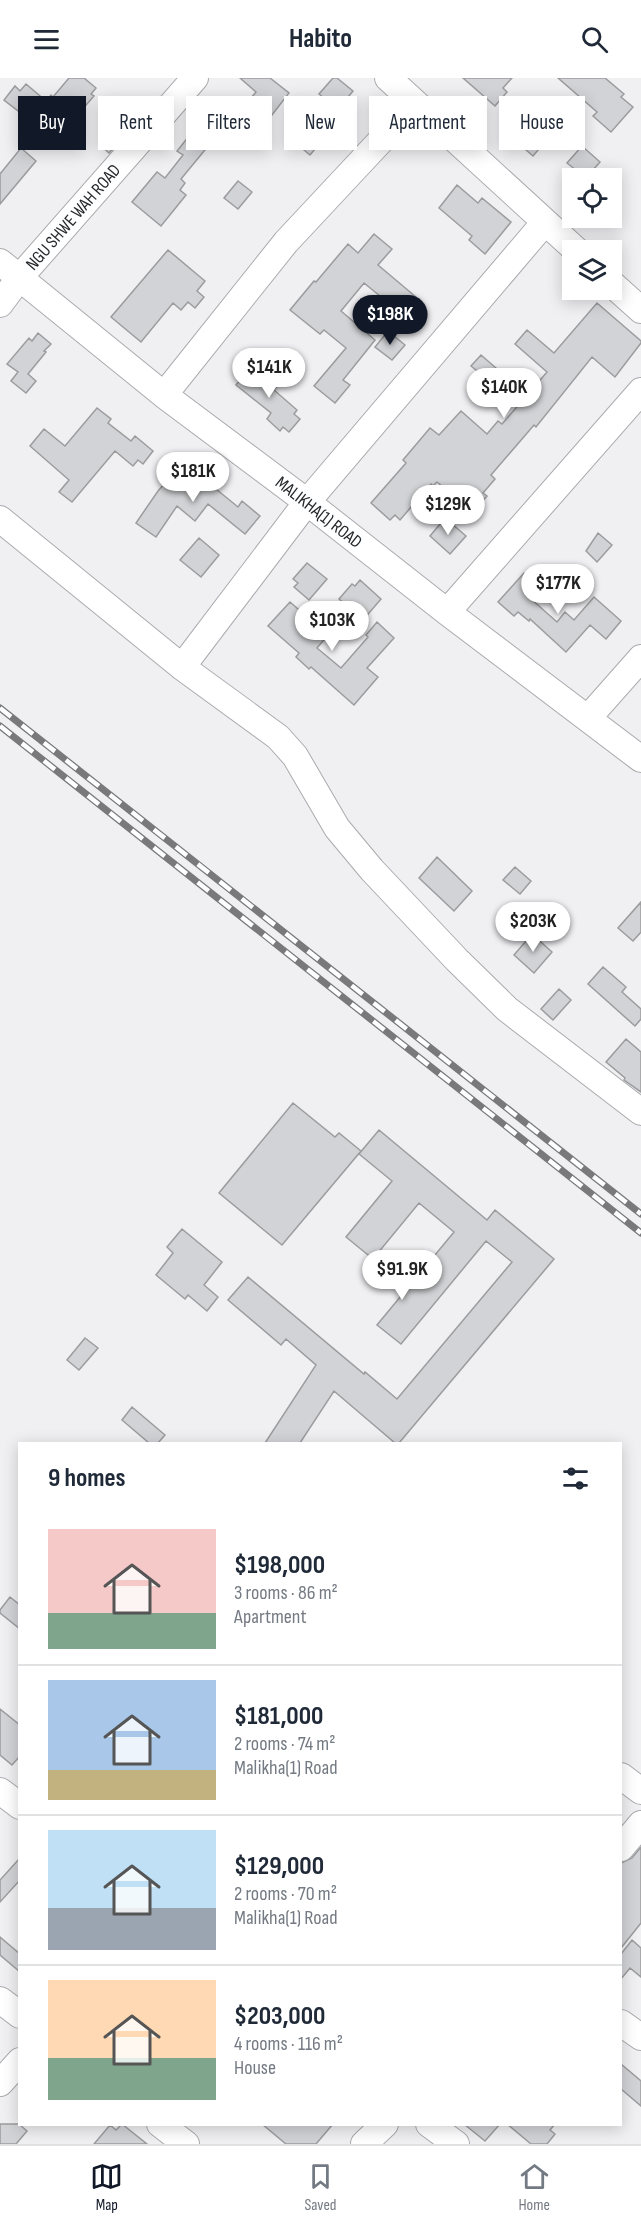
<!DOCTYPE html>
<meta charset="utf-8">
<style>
:root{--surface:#fff;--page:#f2f2f3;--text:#1f2937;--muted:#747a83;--line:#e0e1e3;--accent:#111827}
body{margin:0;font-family:"Sofia Sans Condensed",sans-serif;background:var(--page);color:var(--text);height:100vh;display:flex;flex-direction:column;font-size:22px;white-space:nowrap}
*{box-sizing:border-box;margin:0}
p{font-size:20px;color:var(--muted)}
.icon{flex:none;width:33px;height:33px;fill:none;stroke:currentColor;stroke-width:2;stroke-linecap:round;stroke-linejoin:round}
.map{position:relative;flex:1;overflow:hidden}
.panel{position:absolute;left:18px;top:1364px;width:604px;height:684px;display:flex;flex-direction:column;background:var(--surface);border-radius:0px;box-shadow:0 3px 15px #0003}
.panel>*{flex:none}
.guide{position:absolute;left:18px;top:18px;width:606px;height:54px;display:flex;gap:12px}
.buttons{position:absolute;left:562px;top:90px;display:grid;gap:12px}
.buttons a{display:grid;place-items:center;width:60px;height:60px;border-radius:0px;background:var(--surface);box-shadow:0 3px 15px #0003;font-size:30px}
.price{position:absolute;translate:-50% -51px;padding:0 14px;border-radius:21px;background:#fff;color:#222;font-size:20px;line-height:39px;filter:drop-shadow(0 2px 3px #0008)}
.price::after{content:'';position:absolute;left:50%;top:36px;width:18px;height:14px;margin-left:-9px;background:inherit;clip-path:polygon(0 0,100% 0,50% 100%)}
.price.active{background:var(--accent);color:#fff}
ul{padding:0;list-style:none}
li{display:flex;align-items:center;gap:18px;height:150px;padding:0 30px}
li+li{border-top:2px solid var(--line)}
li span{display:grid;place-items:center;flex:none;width:168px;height:120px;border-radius:0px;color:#555}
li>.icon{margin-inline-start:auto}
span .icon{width:72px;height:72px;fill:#fffc;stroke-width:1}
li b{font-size:26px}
h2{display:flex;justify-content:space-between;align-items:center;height:72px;padding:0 30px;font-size:26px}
.tag{padding:0 21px;border-radius:0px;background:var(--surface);box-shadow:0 3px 15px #0003;font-size:21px;line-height:54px}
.tag.active{background:var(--accent);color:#fff}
header{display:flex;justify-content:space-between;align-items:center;height:78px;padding:0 30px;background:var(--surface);font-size:27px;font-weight:700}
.tab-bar{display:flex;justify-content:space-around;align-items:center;height:84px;border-top:2px solid var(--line);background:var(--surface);font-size:16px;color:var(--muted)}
.tab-bar a{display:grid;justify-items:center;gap:3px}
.tab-bar .active{color:var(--accent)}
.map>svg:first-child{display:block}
.building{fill:#d2d3d6;stroke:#9c9c9f;stroke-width:1.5}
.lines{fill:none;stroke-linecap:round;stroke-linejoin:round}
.minor-casing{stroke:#aaabad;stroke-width:28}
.minor{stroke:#fff;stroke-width:26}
.rail-casing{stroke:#79797b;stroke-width:7}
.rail{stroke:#fdfeff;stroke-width:4.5;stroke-dasharray:14;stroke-linecap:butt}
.labels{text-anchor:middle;stroke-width:4.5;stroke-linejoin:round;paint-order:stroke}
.street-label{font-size:18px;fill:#272829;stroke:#fdfeff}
</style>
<header><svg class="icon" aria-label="menu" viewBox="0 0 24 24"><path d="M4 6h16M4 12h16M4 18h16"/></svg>Habito<svg class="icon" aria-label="search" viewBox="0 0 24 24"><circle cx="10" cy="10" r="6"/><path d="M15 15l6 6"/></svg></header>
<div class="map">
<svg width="641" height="2066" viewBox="0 0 641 2066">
<rect width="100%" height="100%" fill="#f0f0f3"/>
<path class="building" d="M69,0H84L96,10L91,16L94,18L60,57L27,30L22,36L4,22L15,8L20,13L26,6L46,23L51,17L53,19Z
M240,0H270L289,15L272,37L251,20L256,14Z
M333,0H337L353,13L338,31L319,16Z
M463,0H512L503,10L507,14L495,28Z
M558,0H605L624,16L621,19L633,29L611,54L593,38L597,34Z
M309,44L326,58L310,77L293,63Z
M193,53L209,67L181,101L185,105L180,112L186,117L161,148L132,124L157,94L165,100L183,77L177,73Z
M530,53L544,65L533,78L518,65Z
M109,56L119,64L109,75L100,67Z
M582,68L600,84L586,100L567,85Z
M21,70L36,83L0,126V96Z
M238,103L252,114L238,131L224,120Z
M457,107L478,125L482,120L511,144L485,176L469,162L472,158L439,130Z
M374,156L392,171L378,187L416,219L402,236L364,205L341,233L375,262L343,302L350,307L335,325L314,308L346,270L324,252L320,256L290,232L314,203L316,204L348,166L358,175Z
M168,172L205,203L197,213L204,219L195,230L188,224L181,232L173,225L141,264L111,239Z
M597,225L641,263V265L615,299L592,279L536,349L534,347L491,397L495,401L483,415L487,418L477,429L473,426L469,431L437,404L433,408L431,406L400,442L395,437L390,442L371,425L406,385L403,382L430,350L439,357L461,333L487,356L498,343L502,346L547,294L515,266L527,252L554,275Z
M388,253L405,267L392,282L375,269Z
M38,255L51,266L44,273L46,274L28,296L36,303L26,315L11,303L18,294L7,286L29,260L32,263Z
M481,277L496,290L487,301L471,288Z
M253,287L277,308L274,312L297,332L294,336L300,341L289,354L283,349L280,353L267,341L271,335L236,307Z
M97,330L111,341L108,345L131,363L135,358L153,373L143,386L138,382L133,388L115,373L72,424L59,414L69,402L30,368L44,351L65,368Z
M183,384L238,429L242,423L260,438L245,456L208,426L195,443L177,428L156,459L136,445L158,413Z
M445,440L466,458L450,476L430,458Z
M598,455L612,467L597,484L586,473Z
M199,460L219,477L201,499L180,482Z
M307,485L327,501L309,522L294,509L298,505L293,501Z
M524,495L540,509L530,520L557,544L565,534L574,542L594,519L621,543L606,561L590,547L566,574L530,541L529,543L518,534L514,538L498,524Z
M360,502L381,521L363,542L339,521L352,506L355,508Z
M290,524L328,557L317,570L341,590L368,559L366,557L377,544L394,560L367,590L378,599L354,627L311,589L309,591L296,579L299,575L268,548Z
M437,779L472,813L454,833L419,800Z
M515,789L531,803L520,816L503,802Z
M641,824V854L633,863L618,850Z
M532,856L552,874L534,895L514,877Z
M603,889L626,909L622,914L641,931V941L635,948L588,906Z
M559,911L571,922L553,942L541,931Z
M626,961L641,974V1014L624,1002L625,1000L606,984Z
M293,1025L335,1059L339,1055L361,1073L282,1167L219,1115Z
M379,1052L487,1142L495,1132L554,1181L399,1365H395L334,1313L300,1365H265L316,1287L286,1261L281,1267L228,1222L248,1199L364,1296L365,1294L397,1321L512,1184L486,1163L401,1266L377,1247L454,1154L419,1125L373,1181L346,1159L392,1103L359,1076Z
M182,1151L222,1184L204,1207L218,1219L207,1233L188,1217L185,1221L156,1197L173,1175L167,1169Z
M85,1260L98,1270L79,1292L67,1282Z
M132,1329L165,1357L158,1365H149L122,1342Z
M10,1519L20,1527V1551L0,1535V1532Z
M0,1631L20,1647V1678L12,1687L0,1677Z
M641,1769V1845L621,1870V1785L632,1780Z
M20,1780V1802L0,1824V1802Z
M0,1859L20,1876V1894L0,1877Z
M632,1862L641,1870V1899L630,1890L621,1901V1876Z
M621,1986L641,2003V2028L621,2011Z
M0,2046H19L27,2053L16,2066H0Z
M122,2046L147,2066H94L110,2047L116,2052Z
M262,2046H333L316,2066H286Z
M464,2046H500L485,2063Z
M507,2046H555L550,2052L555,2056L547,2066H531Z"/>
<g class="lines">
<g class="minor-casing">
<path id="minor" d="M388,0L576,172
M0,184L164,317L307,424L447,534L641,681
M612,206L641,232
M0,226L20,199L195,0
M164,317L286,164L415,26
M0,441L182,589L278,659L295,678L337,750L372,792L457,882L507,931L641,1034
M447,534L641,313
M182,589L307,424L545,144
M588,640L641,580
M621,1698L641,1713
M0,1713L20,1728
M621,1770L641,1746
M0,1922L20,1937
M621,1945L641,1959
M0,2005L20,1983
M160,2046L186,2066
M429,2046L456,2066
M364,2066L385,2046"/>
</g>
<use href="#minor" class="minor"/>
<g class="rail-casing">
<path id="rail" d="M0,630L641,1136
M0,648L641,1155"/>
</g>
<use href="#rail" class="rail"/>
</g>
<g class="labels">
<g class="street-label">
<text transform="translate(73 139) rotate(-49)" y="6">NGU SHWE WAH ROAD</text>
<text transform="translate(319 434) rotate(38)" y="6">MALIKHA(1) ROAD</text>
</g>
</g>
</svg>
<div class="buttons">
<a><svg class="icon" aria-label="locate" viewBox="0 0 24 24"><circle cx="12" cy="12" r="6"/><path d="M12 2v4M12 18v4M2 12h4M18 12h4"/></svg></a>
<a><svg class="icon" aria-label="layers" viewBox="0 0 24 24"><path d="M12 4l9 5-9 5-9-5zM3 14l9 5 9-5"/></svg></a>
</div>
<b class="price active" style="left:390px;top:268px">$198K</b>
<b class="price" style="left:269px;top:321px">$141K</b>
<b class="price" style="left:504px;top:341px">$140K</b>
<b class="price" style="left:193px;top:425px">$181K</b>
<b class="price" style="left:448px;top:458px">$129K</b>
<b class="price" style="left:558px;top:537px">$177K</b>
<b class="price" style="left:332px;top:574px">$103K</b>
<b class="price" style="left:533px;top:875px">$203K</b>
<b class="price" style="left:402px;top:1223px">$91.9K</b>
<div class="guide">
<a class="tag active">Buy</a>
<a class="tag">Rent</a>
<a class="tag">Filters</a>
<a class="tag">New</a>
<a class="tag">Apartment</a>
<a class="tag">House</a>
</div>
<section class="panel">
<h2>9 homes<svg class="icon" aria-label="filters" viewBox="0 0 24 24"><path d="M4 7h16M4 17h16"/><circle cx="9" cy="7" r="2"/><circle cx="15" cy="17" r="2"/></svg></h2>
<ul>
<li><span style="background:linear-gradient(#f6c9c9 70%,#7fa58c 0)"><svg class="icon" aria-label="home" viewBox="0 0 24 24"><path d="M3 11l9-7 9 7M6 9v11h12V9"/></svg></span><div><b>$198,000</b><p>3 rooms · 86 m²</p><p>Apartment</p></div></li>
<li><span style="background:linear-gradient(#a9c7e8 75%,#c2b280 0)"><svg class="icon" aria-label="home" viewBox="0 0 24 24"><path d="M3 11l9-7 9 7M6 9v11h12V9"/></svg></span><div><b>$181,000</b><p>2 rooms · 74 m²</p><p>Malikha(1) Road</p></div></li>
<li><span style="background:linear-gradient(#bfe0f5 65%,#9aa5b1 0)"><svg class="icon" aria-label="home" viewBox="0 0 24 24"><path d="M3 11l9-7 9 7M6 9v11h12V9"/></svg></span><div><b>$129,000</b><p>2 rooms · 70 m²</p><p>Malikha(1) Road</p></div></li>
<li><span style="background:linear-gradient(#ffd9b3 65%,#7fa58c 0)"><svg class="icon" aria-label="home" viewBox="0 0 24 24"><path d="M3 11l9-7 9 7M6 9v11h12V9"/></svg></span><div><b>$203,000</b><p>4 rooms · 116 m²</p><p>House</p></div></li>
</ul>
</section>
</div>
<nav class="tab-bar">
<a class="active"><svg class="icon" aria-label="map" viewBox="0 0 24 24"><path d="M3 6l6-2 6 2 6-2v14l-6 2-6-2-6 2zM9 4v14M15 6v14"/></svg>Map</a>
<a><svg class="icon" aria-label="saved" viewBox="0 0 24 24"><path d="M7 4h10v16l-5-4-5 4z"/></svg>Saved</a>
<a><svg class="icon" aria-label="home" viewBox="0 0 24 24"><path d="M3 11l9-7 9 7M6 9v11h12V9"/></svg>Home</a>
</nav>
